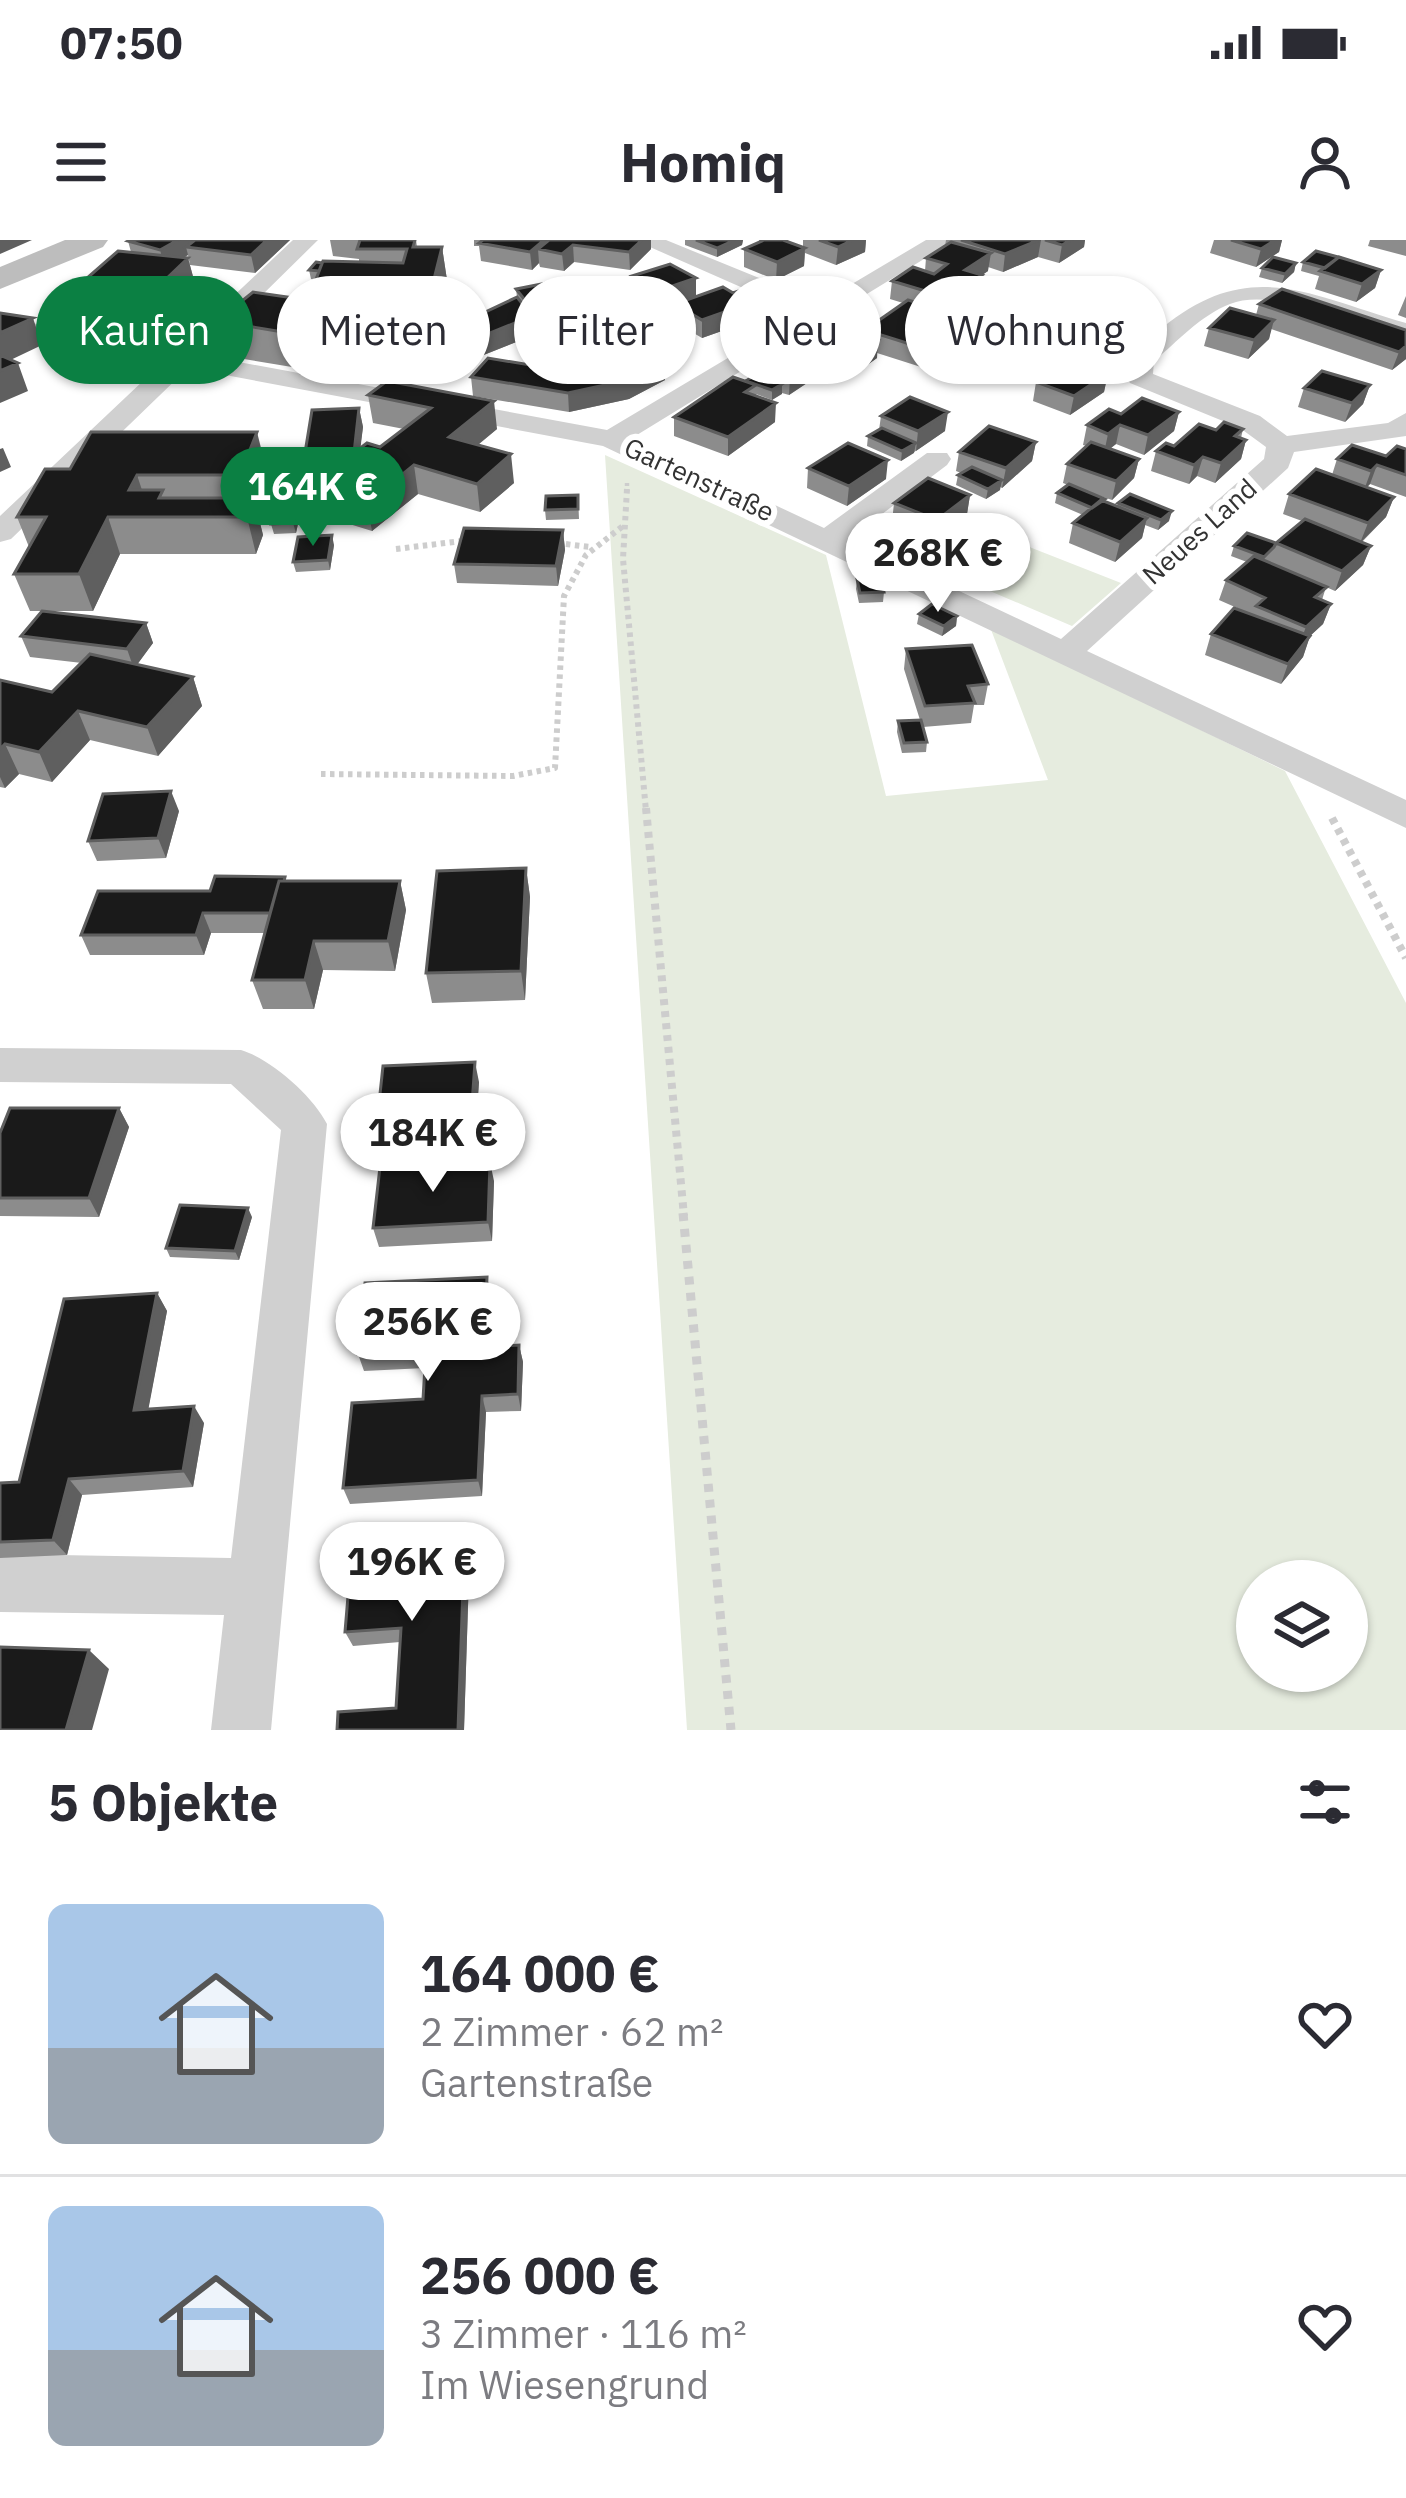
<!DOCTYPE html>
<html lang="de">
<meta charset="utf-8">
<style>
:root{--surface:#fff;--page:#f2f2f3;--text:#2b2b33;--muted:#7c7c81;--line:#e1e1e2;--accent:#0b8043}
body{margin:0;font-family:"IBM Plex Sans",sans-serif;background:var(--page);color:var(--text);height:100vh;display:flex;flex-direction:column;font-size:45px;white-space:nowrap}
*{box-sizing:border-box;margin:0}
p{font-size:39px;color:var(--muted)}
.icon{flex:none;width:66px;height:66px;fill:none;stroke:currentColor;stroke-width:2;stroke-linecap:round;stroke-linejoin:round}
.map{position:relative;height:1490px;overflow:hidden}
.side{display:flex;flex-direction:column;background:var(--surface);flex:1}
.side>*{flex:none}
.guide{position:absolute;left:36px;top:36px;width:1335px;height:108px;display:flex;gap:24px}
.tools{position:absolute;left:1236px;top:1320px;display:grid;gap:24px}
.tools a{display:grid;place-items:center;width:132px;height:132px;border-radius:50%;background:var(--surface);box-shadow:0 3px 9px #0004;font-size:60px}
.price{position:absolute;translate:-50% -102px;padding:0 27px;border-radius:42px;background:#fff;color:#222;font-size:39px;line-height:78px;filter:drop-shadow(0 3px 6px #0008)}
.price::after{content:'';position:absolute;left:50%;top:72px;width:36px;height:27px;margin-left:-18px;background:inherit;clip-path:polygon(0 0,100% 0,50% 100%)}
.price.on{background:var(--accent);color:#fff}
ul{padding:0;list-style:none}
li{display:flex;align-items:center;gap:36px;height:300px;padding:0 48px}
li+li{border-top:3px solid var(--line)}
li span{display:grid;place-items:center;flex:none;width:336px;height:240px;border-radius:18px;color:#555}
li>.icon{margin-inline-start:auto}
span .icon{width:144px;height:144px;fill:#fffc;stroke-width:1}
li b{font-size:51px}
h2{display:flex;justify-content:space-between;align-items:center;height:144px;padding:0 48px;font-size:51px}
.tag{padding:0 42px;border-radius:54px;background:var(--surface);box-shadow:0 3px 9px #0004;font-size:42px;line-height:108px}
.tag.on{background:var(--accent);color:#fff}
.status{display:flex;justify-content:space-between;align-items:center;height:84px;padding:0 60px;background:var(--surface);direction:ltr}
.status svg{height:33px;fill:currentColor}
header{display:flex;justify-content:space-between;align-items:center;height:156px;padding:0 48px;background:var(--surface);font-size:54px;font-weight:700}
.map>svg:first-child{display:block}
.green{fill:#e6ecdf;fill-rule:evenodd}
.lines{fill:none;stroke-linecap:round;stroke-linejoin:round}
.path-far3{stroke:#cdcdcd;stroke-width:4.5;stroke-dasharray:3 3;stroke-linecap:butt}
.path-far2{stroke:#cdcdcd;stroke-width:6;stroke-dasharray:4.5 4.5;stroke-linecap:butt}
.path-far1{stroke:#cdcdcd;stroke-width:8;stroke-dasharray:6 6;stroke-linecap:butt}
.path{stroke:#cdcdcd;stroke-width:9;stroke-dasharray:8 8;stroke-linecap:butt}
.street{fill:#d0d0d0;fill-rule:evenodd}
.secondary{fill:#bdbdbd;fill-rule:evenodd}
.wall{fill:#8c8c8c}
.shaded-wall{fill:#5f5f5f}
.building{fill:#1a1a1a;stroke:#5f5f5f;stroke-width:3}
.labels{text-anchor:middle;stroke-width:12;stroke-linejoin:round;paint-order:stroke}
.far-street-label{font-size:27px;fill:#333;stroke:#fff}
</style>
<div class="status"><b>07:50</b><svg viewBox="0 0 49 12"><path d="M0 12V9h3v3zM5 12V6h3v6zM10 12V3h3v9zM15 12V0h3v12zM26 1h20v11H26zM47 4h2v5h-2z"/></svg></div>
<header><svg class="icon" aria-label="menu" viewBox="0 0 24 24"><path d="M4 6h16M4 12h16M4 18h16"/></svg>Homiq<svg class="icon" aria-label="person" viewBox="0 0 24 24"><circle cx="12" cy="8" r="4"/><path d="M4 21q1-7 8-7t8 7"/></svg></header>
<div class="map">
<svg width="1406" height="1490" viewBox="0 0 1406 1490">
<rect width="100%" height="100%" fill="#fff"/>
<path class="green" d="M605,215L826,315L886,556L1048,540L990,387L1285,531L1406,763V1490H687ZM1257,1341H1347V1431H1257Z
M991,292L1121,343L1072,386L943,331Z"/>
<g class="lines">
<path class="path-far3" d="M627,252V243"/>
<path class="path-far2" d="M627,249L623,319L646,571
M557,303L590,307
M396,309L470,300
M321,534L513,536L555,528L564,356L586,315L623,286"/>
<path class="path-far1" d="M646,568L684,976
M1332,578L1406,718"/>
<path class="path" d="M683,973L731,1490"/>
<path class="street" d="M293,0H318L201,115L607,190L802,74L634,0H666L820,63L926,0H955L632,198L824,288L927,213H947L951,219L947,225L849,299L1061,399L1264,219L1266,207L1240,188L1130,143L1126,137C1129,111 1143,104 1162,88C1250,16 1309,55 1406,83V99C1361,87 1274,46 1230,64C1201,75 1177,102 1154,121L1153,134L1260,176L1287,196L1388,183L1406,173V196L1294,212L1288,228L1087,411L1406,560V588L603,206L188,128L11,299L0,302V276L162,123L0,93V77L176,110Z
M0,808L241,810C271,819 313,856 327,884L271,1490H211L224,1375L0,1372V1314L231,1318L281,890L231,844L0,842Z"/>
<path class="secondary" d="M65,0H108L103,7L0,49V27Z"/>
</g>
<path class="wall" d="M290,0L255,33L190,25L188,15L183,18H188L195,44L151,87L79,79L70,53L131,12L128,1Z
M330,0H416L417,7H442L447,40L437,81H417L419,93L408,135H300L298,128L226,116L217,81L308,60L316,40L311,39L309,30L359,22V19L333,16Z
M474,0H651V9L630,30L574,22L564,31L540,27L539,23L532,30L481,21L479,6H474Z
M685,0H743L742,5L717,17L685,5Z
M759,0H789L787,1L803,8V0H866L865,12L836,25L805,13L804,26L776,40L744,27V9L759,2Z
M946,0H1085L1084,7L1059,23L1038,17L1003,32L988,27V31L982,35L979,53L957,69L940,64L935,68L941,90L965,117L943,134L877,113V118L863,128L823,116L822,133L789,155L782,153L772,160L756,154L775,182L728,216L674,196V177L746,142L751,138V123L788,102L789,87L866,89L903,63L890,59L892,41L925,31L926,18L945,6Z
M1214,0H1282L1279,12L1256,27L1210,13Z
M1370,0H1406V16L1368,6Z
M1303,22L1381,30L1375,48L1356,62L1315,49L1319,36L1301,31Z
M1296,23L1294,32L1282,43L1259,37L1262,28Z
M632,36L696,38V56L658,69L633,54Z
M516,49L593,75L671,118L662,120L665,140L629,159L569,172L473,156L471,137L561,130L534,95L476,118L456,105L452,74L483,73L517,57Z
M733,53L769,60V69L750,76V81L702,98L675,82V64Z
M1406,56V78L1398,75Z
M1259,64L1406,90V119L1392,130L1271,89L1269,99L1248,119L1204,106L1209,88L1256,75Z
M1015,75L1095,78L1103,101L1076,118L1012,94Z
M1034,127L1108,133L1104,152L1070,175L1033,161L1036,142L1041,139L1032,136Z
M387,141L497,189L478,205L514,243L480,272L418,254L372,291L317,274L311,246L322,238H308L304,219L359,168L363,187L360,208L380,207L404,189L373,183L368,155Z
M1370,145L1363,164L1345,182L1298,167L1304,148Z
M1179,172L1174,191L1144,215L1116,204L1110,209L1139,219L1134,238L1112,260L1091,253L1104,262L1117,267L1118,263L1169,281L1158,290L1145,285L1142,298L1115,322L1069,303L1073,283L1083,275L1055,263L1057,253L1068,245L1063,243L1067,224L1087,206L1083,205L1087,185L1121,174Z
M881,176L945,191L901,221L867,206L868,196L879,190Z
M1243,189L1241,198L1246,200L1241,219L1215,243L1197,236L1189,244L1151,231L1156,211L1216,190Z
M1036,202L1032,221L1002,248L1000,247V250L986,259L956,245L958,235L961,233L956,231L959,212Z
M1406,209V257L1370,244L1367,247L1394,257L1386,277L1362,302L1371,306L1363,325L1335,351L1326,347L1322,360L1331,364L1323,384L1310,396L1303,417L1281,444L1205,415L1211,394L1244,371L1219,360L1226,340L1247,322L1231,316L1234,306L1276,303L1302,281L1283,274L1289,254L1332,235L1337,219L1386,216Z
M266,228L254,259L263,295L256,314H120L93,371H43L146,383L153,403L137,424L193,437L202,466L158,516L90,500L52,542L19,534L5,548L0,547V440L52,452L82,423L30,417L21,396L42,371H30L14,334L29,307L17,277L45,229Z
M808,228L886,239L847,266L807,248Z
M307,242L296,293L274,294L271,284Z
M578,255L579,279L546,280L545,270Z
M970,255L967,274L935,300L892,282L894,263Z
M563,290L565,310L558,346L457,343L454,324Z
M334,305L330,330L296,332L293,322Z
M857,339L884,352L883,362L859,363L856,349Z
M919,374L957,376L956,386L942,396L917,384Z
M906,409L988,444L984,465H974L971,483L923,487L927,502L926,512L902,513L897,492L898,481L920,480L904,429Z
M179,571L166,618L97,621L88,601Z
M526,628L530,657L525,760L432,763L426,733Z
M287,641H400L406,670L395,731L323,730L314,769H263L252,740L265,693H211L204,715H90L81,695Z
M479,842L475,897L382,901L377,882Z
M119,868L129,887L99,977L0,976V893Z
M494,941L492,1001L379,1007L373,988Z
M252,977L239,1020L170,1017L166,1008Z
M157,1053L167,1071L148,1169L204,1183L193,1247L82,1255L67,1315L0,1318V1243L19,1242Z
M491,1055L489,1107L519,1105L523,1122L521,1171L486,1172L482,1256L350,1264L343,1248L423,1159L425,1128L364,1131L358,1114Z
M465,1289L470,1304L464,1490H337L396,1468L400,1402L353,1406L345,1392Z"/>
<path class="shaded-wall" d="M0,0H32L0,14Z
M178,0H200L186,7L188,15L165,27L160,10Z
M267,0H290L255,33L251,15Z
M544,0H552L538,9L539,23L532,30L530,12Z
M642,0H651V9L630,30L629,12Z
M735,0H743L742,5L717,17V8Z
M853,0H866L865,12L836,25L838,7Z
M1039,0H1041L1038,17L1003,32L1005,14Z
M1071,0H1085L1084,7L1059,23L1062,5Z
M1275,0H1282L1279,12L1256,27L1261,9Z
M573,5L574,22L564,31L562,14Z
M442,7L447,40L437,81L432,47Z
M805,8L804,26L776,40L777,22Z
M991,13L988,31L963,48L965,30Z
M188,18L195,44L151,87L143,61Z
M1296,23L1294,32L1282,43L1285,34Z
M1381,30L1375,48L1356,62L1362,44Z
M982,35L979,53L957,69L959,51Z
M696,38V56L658,69V51Z
M943,46L940,64L930,71L932,53Z
M414,59L419,93L408,135L403,100Z
M769,60V69L750,76V81L702,98V80L750,63Z
M1097,65L1093,84L1083,74Z
M944,71L942,89L923,103L925,85Z
M532,76L534,95L476,118L473,100Z
M33,78L42,105L0,125V93Z
M1274,80L1269,99L1248,119L1254,100Z
M1106,83L1103,101L1076,118L1080,99Z
M670,92L671,118L642,124L665,121V140L629,159L569,172L568,153L575,148L574,121L634,99Z
M967,98L965,117L943,134L945,115Z
M878,100L877,118L863,128L864,109Z
M1406,106V119L1392,130L1399,112Z
M823,114L822,133L789,155L790,136Z
M18,123L28,151L0,163V131Z
M1108,133L1104,152L1070,175L1074,156Z
M782,144V154L772,160V150Z
M1370,145L1363,164L1345,182L1352,163Z
M494,161L497,189L453,225L449,197Z
M776,163L775,182L728,216V197Z
M359,168L363,187L357,236L354,216Z
M948,172L945,191L916,211L918,191Z
M1179,172L1174,191L1144,215L1148,195Z
M1120,185L1116,204L1104,213L1108,194Z
M257,192L266,228L254,259L263,295L256,314L247,277L249,271L240,235Z
M1246,200L1241,219L1215,243L1221,223Z
M1036,202L1032,221L1002,248L1006,228Z
M916,203L914,213L901,221L902,211Z
M3,208L11,227L0,232V209Z
M511,214L514,243L480,272L477,244Z
M1203,217L1197,236L1189,244L1194,225Z
M1139,219L1134,238L1112,260L1116,241Z
M888,220L886,239L847,266L849,246Z
M414,225L418,254L372,291L367,263Z
M1377,225L1370,244L1364,250L1371,231Z
M305,232L307,242L296,293L293,283Z
M137,235L149,271L129,250Z
M1002,240L1000,250L986,259L988,249Z
M970,255L967,274L935,300L937,280Z
M1394,257L1386,277L1360,303L1368,283Z
M1172,271L1169,281L1158,290L1161,280Z
M108,277L120,314L93,371L79,334Z
M1147,278L1142,298L1115,322L1120,302Z
M563,290L565,310L558,346L556,326Z
M332,295L334,305L330,330L328,320Z
M1371,306L1363,325L1335,351L1342,331Z
M1331,364L1323,384L1298,407L1306,387Z
M957,376L956,386L942,396L944,386Z
M146,383L153,403L134,429L127,409Z
M1310,396L1303,417L1281,444L1288,424Z
M193,437L202,466L158,516L147,487Z
M78,471L90,500L52,542L39,512Z
M5,504L19,534L5,548L0,537V509Z
M171,551L179,571L166,618L158,598Z
M526,628L530,657L525,760L521,731Z
M400,641L406,670L395,731L388,701Z
M203,673L211,693L204,715L196,695Z
M314,701L323,730L314,769L305,740Z
M475,822L479,842L475,897L471,878Z
M119,868L129,887L99,977L89,958Z
M490,922L494,941L492,1001L488,982Z
M248,968L252,977L239,1020L235,1011Z
M487,1037L491,1055L488,1124L484,1107Z
M157,1053L167,1071L145,1187L134,1170Z
M519,1105L523,1122L521,1171L518,1154Z
M482,1156L486,1172L482,1256L478,1240Z
M194,1166L204,1183L193,1247L183,1231Z
M69,1239L82,1255L67,1315L53,1300Z
M465,1289L470,1304L464,1490H458Z
M89,1410L109,1429L92,1490H66Z"/>
<path class="building" d="M130,0H178L160,10L128,1Z
M195,0H267L251,15L186,7Z
M360,0H415L413,7H442L432,47H384L380,59H414L403,100L293,101L295,94L217,81L253,52L308,60L323,21L403,23L407,9H357Z
M483,0H544L530,12L479,3Z
M549,0H642L629,12L573,5L562,14L538,9Z
M696,0H735L717,8Z
M764,0H783L805,8L777,22L744,9Z
M819,0H853L838,7Z
M961,0H1039L1005,14Z
M1045,0H1071L1062,5Z
M1231,0H1275L1261,9Z
M951,2L991,13L965,30L982,35L959,51L943,46L932,53L892,41L913,27L934,34L947,24L926,18Z
M118,11L188,18L143,61L70,53Z
M1316,11L1342,18L1339,17L1325,28L1303,22Z
M1273,17L1296,23L1285,34L1262,28Z
M1339,17L1381,30L1362,44L1320,31Z
M316,22L322,23L319,31L309,30Z
M670,24L696,38L658,51L632,36Z
M547,43L567,68L584,64L593,75L646,65L670,92L634,99L642,107L574,121L516,49Z
M723,47L750,63L702,80L675,64Z
M748,48L769,60L750,66V63L733,53Z
M1282,49L1406,90V106L1399,112L1259,64Z
M1056,51L1097,65L1083,74L1106,83L1080,99L1015,75Z
M517,57L532,76L473,100L453,87L465,82L452,74L468,66L483,73Z
M908,60L944,71L925,85L967,98L945,115L865,90Z
M1230,68L1274,80L1254,100L1209,88Z
M814,71L866,88L858,93L878,100L864,109L789,87Z
M0,73L33,78L0,93Z
M785,101L823,114L790,136L751,123Z
M650,114L665,121L628,140L568,153L471,137L488,118L584,134L618,129Z
M1050,114L1069,121L1051,132L1034,127Z
M0,115L18,123L0,131Z
M1071,120L1108,133L1074,156L1036,142Z
M1322,131L1370,145L1352,163L1304,148Z
M756,134L782,144L772,150L746,141Z
M733,137L756,145L745,152L776,163L728,197L674,177Z
M387,141L494,161L449,197L511,214L477,244L414,225L367,263L311,246L367,203L380,207L431,168L368,155Z
M910,157L948,172L918,191L881,176Z
M1142,158L1179,172L1148,195L1120,185L1108,194L1087,185L1109,169L1121,174Z
M359,168L354,213L350,217L304,219L312,170Z
M1224,182L1243,189L1235,196L1246,200L1221,223L1203,217L1194,225L1156,211L1166,203L1174,206L1199,184L1216,190Z
M989,186L1036,202L1006,228L959,212Z
M882,188L916,203L902,211L868,196Z
M91,192H257L240,235H137L129,250H163L159,258H254L247,277H108L79,334H14L46,277H17L45,229H70Z
M1091,202L1139,219L1116,241L1067,224Z
M848,203L888,220L849,246L808,228Z
M1352,205L1386,216L1397,206L1406,209V235L1377,225L1371,231L1337,219Z
M972,227L1002,240L988,249L958,235Z
M1316,229L1394,257L1368,283L1289,254Z
M284,232H305L293,283L271,284Z
M928,238L970,255L937,280L894,263Z
M1069,244L1105,259L1092,268L1057,253Z
M1130,254L1172,271L1161,280L1118,263Z
M578,255V269L545,270L546,256Z
M1101,260L1147,278L1120,302L1073,283Z
M1305,279L1371,306L1342,331L1276,303Z
M464,288L563,290L556,326L454,324Z
M1247,293L1276,303L1274,307L1264,317L1234,306Z
M332,295L328,320L293,322L298,297Z
M1254,316L1327,347L1315,357L1331,364L1306,387L1256,366L1265,358L1226,340Z
M881,338L884,352L860,353L857,339Z
M932,364L957,376L944,386L919,374Z
M1234,368L1310,396L1288,424L1211,394Z
M42,371L146,383L127,409L21,396Z
M972,405L988,444L968,446L975,463L925,466L906,409Z
M90,414L193,437L147,487L78,471L39,512L5,504L0,509V440L52,452Z
M921,480L927,502L904,503L898,481Z
M171,551L158,598L88,601L103,554Z
M526,628L521,731L426,733L437,631Z
M215,636L285,637L284,641H279L270,673H203L196,695H81L98,651H210Z
M279,641H400L388,701H314L305,740H252Z
M475,822L471,878L377,882L383,826Z
M10,868H119L89,958H0V893Z
M490,922L488,982L373,988L380,927Z
M180,965L248,968L235,1011L166,1008Z
M487,1037L484,1107L519,1105L518,1154L482,1156L478,1240L343,1248L352,1163L423,1159L426,1110L358,1114L365,1043Z
M157,1053L134,1170L194,1166L183,1231L69,1239L53,1300L0,1302V1243L19,1242L64,1059Z
M465,1289L458,1490H337L338,1472L396,1468L401,1388L345,1392L353,1297Z
M0,1407L89,1410L66,1490H0Z"/>
<g class="labels">
<g class="far-street-label">
<text transform="translate(699 240) rotate(25)" y="9">Gartenstraße</text>
<text transform="translate(1200 292) rotate(-42)" y="9">Neues Land</text>
</g>
</g>
</svg>
<div class="tools">
<a><svg class="icon" aria-label="layers" viewBox="0 0 24 24"><path d="M12 4l9 5-9 5-9-5zM3 14l9 5 9-5"/></svg></a>
</div>
<b class="price on" style="left:313px;top:309px">164K €</b>
<b class="price" style="left:938px;top:375px">268K €</b>
<b class="price" style="left:433px;top:955px">184K €</b>
<b class="price" style="left:428px;top:1144px">256K €</b>
<b class="price" style="left:412px;top:1384px">196K €</b>
<div class="guide">
<a class="tag on">Kaufen</a>
<a class="tag">Mieten</a>
<a class="tag">Filter</a>
<a class="tag">Neu</a>
<a class="tag">Wohnung</a>
</div>
</div>
<section class="side">
<h2>5 Objekte<svg class="icon" aria-label="filters" viewBox="0 0 24 24"><path d="M4 7h16M4 17h16"/><circle cx="9" cy="7" r="2"/><circle cx="15" cy="17" r="2"/></svg></h2>
<ul>
<li><span style="background:linear-gradient(#a9c7e8 60%,#9aa5b1 0)"><svg class="icon" aria-label="home" viewBox="0 0 24 24"><path d="M3 11l9-7 9 7M6 9v11h12V9"/></svg></span><div><b>164 000 €</b><p>2 Zimmer · 62 m²</p><p>Gartenstraße</p></div><svg class="icon" aria-label="heart" viewBox="0 0 24 24"><path d="M12 20l-8-8c-3-5 5-10 8-4 3-6 11-1 8 4z"/></svg></li>
<li><span style="background:linear-gradient(#a9c7e8 60%,#9aa5b1 0)"><svg class="icon" aria-label="home" viewBox="0 0 24 24"><path d="M3 11l9-7 9 7M6 9v11h12V9"/></svg></span><div><b>256 000 €</b><p>3 Zimmer · 116 m²</p><p>Im Wiesengrund</p></div><svg class="icon" aria-label="heart" viewBox="0 0 24 24"><path d="M12 20l-8-8c-3-5 5-10 8-4 3-6 11-1 8 4z"/></svg></li>
</ul>
</section>
